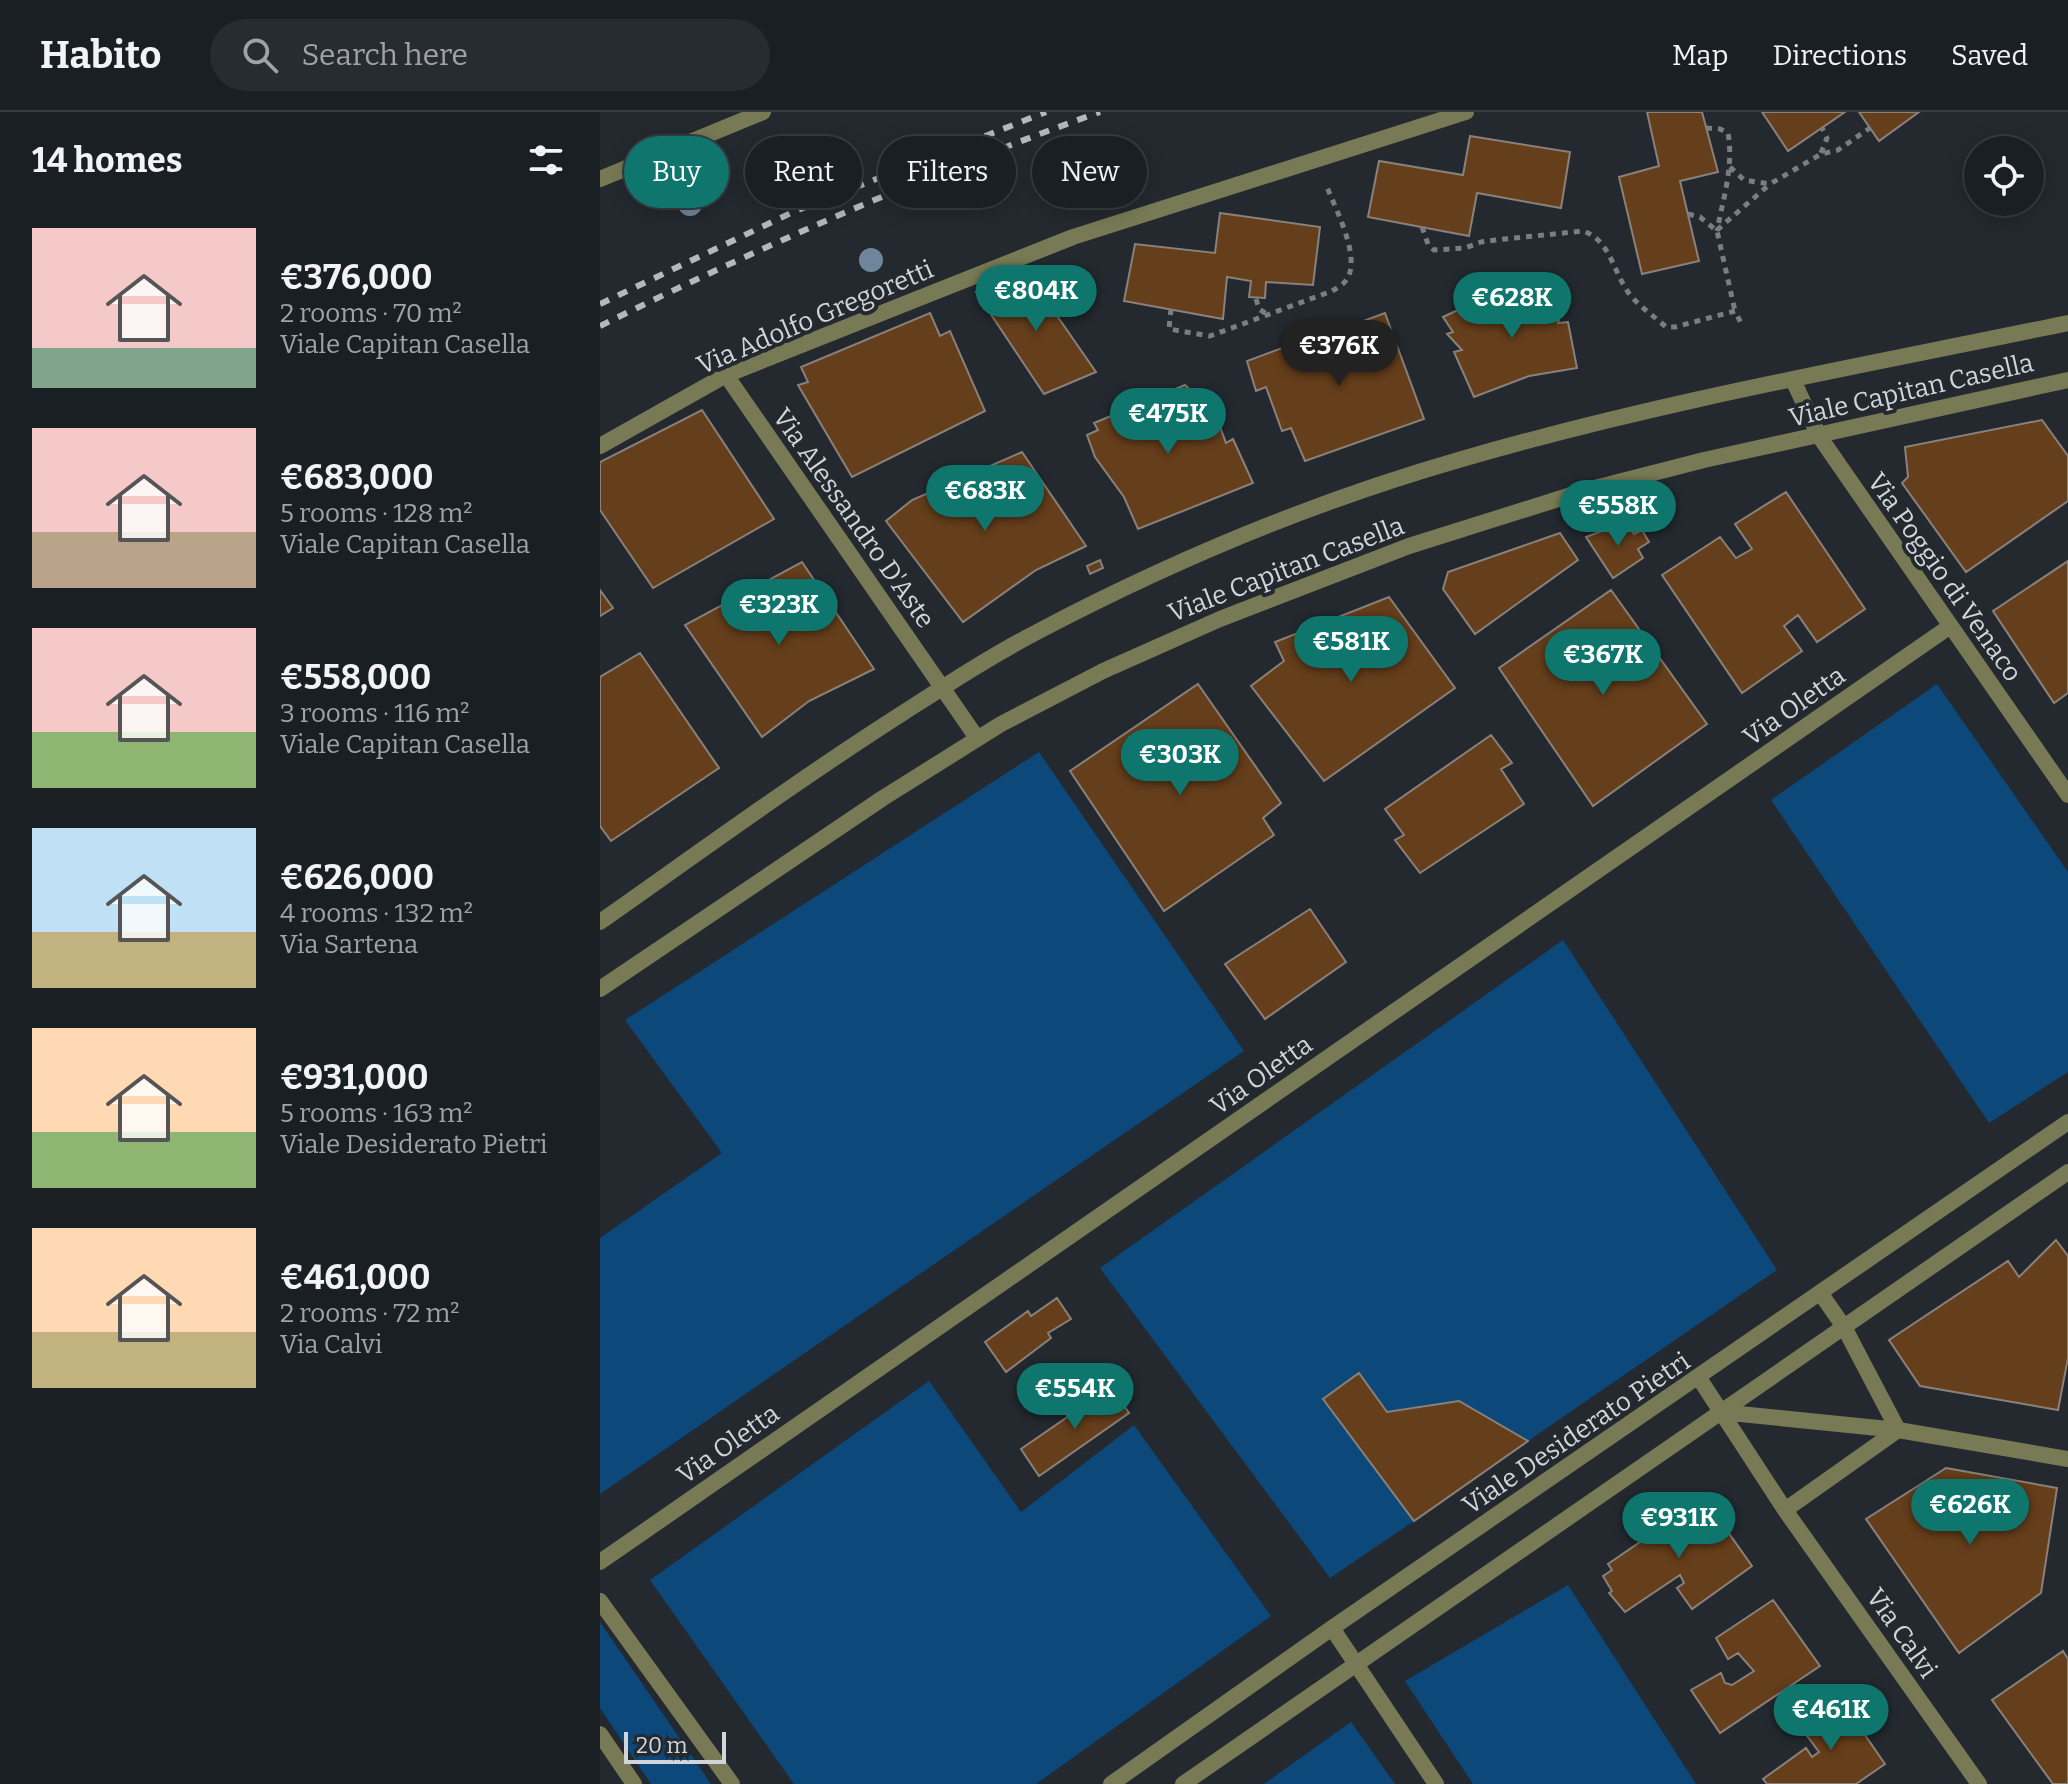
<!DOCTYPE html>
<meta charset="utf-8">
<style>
:root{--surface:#1a1f23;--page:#272c30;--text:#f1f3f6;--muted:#9fa2a6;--line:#383d41;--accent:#0f766e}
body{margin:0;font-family:Bitter,serif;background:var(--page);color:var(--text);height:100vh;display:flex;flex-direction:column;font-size:30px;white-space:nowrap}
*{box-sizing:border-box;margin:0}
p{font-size:26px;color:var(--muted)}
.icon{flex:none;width:44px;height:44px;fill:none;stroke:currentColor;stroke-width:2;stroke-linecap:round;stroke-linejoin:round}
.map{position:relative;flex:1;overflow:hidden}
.drawer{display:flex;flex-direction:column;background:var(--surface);width:600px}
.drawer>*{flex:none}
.hud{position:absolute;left:24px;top:24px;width:760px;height:72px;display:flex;gap:16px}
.tools{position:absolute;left:1364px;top:24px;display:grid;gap:16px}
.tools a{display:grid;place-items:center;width:80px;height:80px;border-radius:50%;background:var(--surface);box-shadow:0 4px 20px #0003,0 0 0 2px var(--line);font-size:40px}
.scale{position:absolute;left:24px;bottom:20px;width:102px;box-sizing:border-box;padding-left:8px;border:4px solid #d1d5d9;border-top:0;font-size:22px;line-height:28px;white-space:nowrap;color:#d1d5d9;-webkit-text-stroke:6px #23292f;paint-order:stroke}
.price{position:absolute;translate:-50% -68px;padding:0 18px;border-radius:28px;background:var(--accent);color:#fff;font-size:26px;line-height:52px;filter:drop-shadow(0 2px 4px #0008)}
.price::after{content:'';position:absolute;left:50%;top:48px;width:24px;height:18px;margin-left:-12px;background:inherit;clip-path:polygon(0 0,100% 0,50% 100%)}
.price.current{background:#222;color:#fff}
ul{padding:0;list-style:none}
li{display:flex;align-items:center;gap:24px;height:200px;padding:0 32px}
li span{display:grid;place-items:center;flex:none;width:224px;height:160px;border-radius:0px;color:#555}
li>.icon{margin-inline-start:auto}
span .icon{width:96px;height:96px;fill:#fffc;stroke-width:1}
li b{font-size:34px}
h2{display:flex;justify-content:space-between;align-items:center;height:96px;padding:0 32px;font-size:34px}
.tag{padding:0 28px;border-radius:36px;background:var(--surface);box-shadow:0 4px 20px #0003,0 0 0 2px var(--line);font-size:28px;line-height:72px}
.tag.current{background:var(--accent);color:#fff}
header{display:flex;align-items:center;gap:48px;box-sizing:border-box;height:112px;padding:0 40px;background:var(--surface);border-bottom:2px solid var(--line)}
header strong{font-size:38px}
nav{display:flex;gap:44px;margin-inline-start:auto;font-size:28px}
.search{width:560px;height:72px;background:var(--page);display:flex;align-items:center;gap:20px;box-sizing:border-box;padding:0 28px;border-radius:44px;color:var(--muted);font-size:30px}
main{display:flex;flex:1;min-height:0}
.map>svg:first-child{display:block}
.green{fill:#0c4879}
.building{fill:#653e1b;stroke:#89817a;stroke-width:2}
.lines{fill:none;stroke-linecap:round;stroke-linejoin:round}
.path{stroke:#797e83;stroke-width:5;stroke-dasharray:6 6;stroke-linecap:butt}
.minor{stroke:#777a54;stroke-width:16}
.tertiary{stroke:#777a54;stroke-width:16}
.rail{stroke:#b4b8bc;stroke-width:6;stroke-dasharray:10 10;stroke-linecap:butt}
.tree{fill:#6f859b}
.labels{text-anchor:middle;stroke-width:8;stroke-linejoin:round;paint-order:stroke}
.street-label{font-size:26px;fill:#d1d5d9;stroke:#23292f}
</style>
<header>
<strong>Habito</strong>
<div class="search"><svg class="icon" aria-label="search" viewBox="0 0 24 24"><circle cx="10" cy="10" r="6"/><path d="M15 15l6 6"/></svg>Search here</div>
<nav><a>Map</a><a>Directions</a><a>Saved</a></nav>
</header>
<main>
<section class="drawer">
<h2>14 homes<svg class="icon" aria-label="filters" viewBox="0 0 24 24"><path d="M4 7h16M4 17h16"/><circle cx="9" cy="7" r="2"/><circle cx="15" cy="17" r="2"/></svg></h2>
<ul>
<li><span style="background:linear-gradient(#f6c9c9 75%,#7fa58c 0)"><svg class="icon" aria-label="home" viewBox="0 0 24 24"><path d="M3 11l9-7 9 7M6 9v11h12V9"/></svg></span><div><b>€376,000</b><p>2 rooms · 70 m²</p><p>Viale Capitan Casella</p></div></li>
<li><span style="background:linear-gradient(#f6c9c9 65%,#b9a48a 0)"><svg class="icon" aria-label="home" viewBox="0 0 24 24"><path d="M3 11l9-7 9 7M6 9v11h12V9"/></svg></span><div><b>€683,000</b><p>5 rooms · 128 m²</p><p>Viale Capitan Casella</p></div></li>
<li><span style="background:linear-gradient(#f6c9c9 65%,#8fb573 0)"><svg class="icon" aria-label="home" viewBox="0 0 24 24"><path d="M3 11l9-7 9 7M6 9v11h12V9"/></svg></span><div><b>€558,000</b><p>3 rooms · 116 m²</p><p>Viale Capitan Casella</p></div></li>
<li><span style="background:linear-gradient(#bfe0f5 65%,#c2b280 0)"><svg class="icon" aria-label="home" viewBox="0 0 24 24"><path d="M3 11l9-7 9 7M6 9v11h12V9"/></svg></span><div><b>€626,000</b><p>4 rooms · 132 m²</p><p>Via Sartena</p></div></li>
<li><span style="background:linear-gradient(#ffd9b3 65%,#8fb573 0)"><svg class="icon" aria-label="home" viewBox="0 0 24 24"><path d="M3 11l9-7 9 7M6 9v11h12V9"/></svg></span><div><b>€931,000</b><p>5 rooms · 163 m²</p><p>Viale Desiderato Pietri</p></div></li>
<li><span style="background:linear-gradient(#ffd9b3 65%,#c2b280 0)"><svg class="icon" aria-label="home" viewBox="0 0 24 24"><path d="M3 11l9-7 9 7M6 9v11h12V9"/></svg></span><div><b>€461,000</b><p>2 rooms · 72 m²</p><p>Via Calvi</p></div></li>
</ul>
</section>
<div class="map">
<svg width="1468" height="1672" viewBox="0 0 1468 1672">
<rect width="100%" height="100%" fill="#23292f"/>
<path class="green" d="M1337,572L1468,760V960L1389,1011L1171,688Z
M439,640L644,939L0,1382V1126L122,1041L25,908Z
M963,828L1177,1158L928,1329L723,1287L814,1409L730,1466L500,1156Z
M329,1269L421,1400L534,1313L671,1504L436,1672H194L50,1468Z
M968,1473L1096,1672H873L805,1569Z
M0,1510L111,1672H51L0,1596Z
M751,1610L795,1672H664Z"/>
<path class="building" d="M1047,0H1102L1118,60L1080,69L1099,149L1042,162L1019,65L1059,54Z
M1162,0H1245L1188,39Z
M1259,0H1319L1279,29Z
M870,24L970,40L961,96L877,81L869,124L768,105L779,49L863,63Z
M620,101L720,115L713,173L666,170L665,186L649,185L651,169L627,165L623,207L524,189L535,132L615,141Z
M426,159L496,260L444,282L376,180Z
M961,172L956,189L964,190L958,211L968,210L977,256L929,264L874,285L854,240L862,238L847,222L853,220L843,205L881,187L895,210L906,201L918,202L917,175Z
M330,201L340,224L350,219L385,299L252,365L198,273L208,270L201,255Z
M785,201L824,307L705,349L691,316L682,319L666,275L656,279L647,249L717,223L729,251L742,247L733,220Z
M585,273L615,301L626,331L633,327L653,371L538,417L524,385L495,345L487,323L498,318L494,311Z
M102,298L174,407L53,476L0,398V350Z
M1442,308L1468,344V389L1366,460L1302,371L1308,365L1305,335Z
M422,340L486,434L436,458L363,510L286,409L312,388Z
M1186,380L1265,497L1217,530L1198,503L1184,514L1202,539L1142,581L1062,463L1120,425L1136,446L1152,437L1135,412Z
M1026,410L1034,422L1042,418L1049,430L1038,437L1043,446L1013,466L986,425Z
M960,421L978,448L875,522L843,477L848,460Z
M500,448L503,456L490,462L487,454Z
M1468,449V581L1454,591L1393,499Z
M202,450L274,557L209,589L162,625L85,513Z
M0,478L13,496L0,504Z
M1011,478L1107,612L993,694L899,556Z
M789,485L855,576L724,669L651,574L684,549L675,530Z
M40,541L119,656L11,729L0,714V565Z
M598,572L681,691L663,706L674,723L564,799L470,659Z
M891,623L912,651L901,657L924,692L820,761L795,728L804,723L785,697Z
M710,797L746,850L665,907L625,852Z
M1456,1128L1468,1144V1246L1458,1298L1320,1274L1289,1228L1408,1149L1419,1165Z
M457,1186L471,1207L448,1221L451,1226L406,1260L385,1230L428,1199L431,1204Z
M759,1261L787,1300L859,1289L928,1329L814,1409L723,1287Z
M511,1275L529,1301L439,1364L421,1337Z
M1346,1356L1457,1376L1441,1481L1359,1541L1266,1407Z
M1104,1386L1152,1454L1092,1497L1077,1476L1084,1471L1080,1463L1025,1500L1009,1481L1012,1479L1003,1464L1012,1458L1008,1452Z
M1173,1488L1220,1554L1120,1621L1091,1578L1121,1561L1125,1571L1132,1573L1154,1559L1138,1541L1128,1547L1116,1526Z
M1463,1539L1468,1547V1672H1453L1392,1588Z
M1240,1587L1285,1652L1256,1672H1167L1163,1667L1206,1636L1212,1645L1219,1640L1199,1613Z"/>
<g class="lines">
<path class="path" d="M1106,16L1120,17L1128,21C1134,54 1123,87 1117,119
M1221,41L1227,26L1222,16
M1130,55L1144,68L1170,72L1221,42L1238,38L1270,16
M1088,102L1100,105L1117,119L1135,199
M822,115L828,132L834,138L865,136L881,130L905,127L983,119C1010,128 1013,159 1028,180C1038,194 1054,204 1066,215H1075L1135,199L1141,211
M1117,118L1170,72
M656,187L659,197L668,203
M571,197L569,217L610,224L732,179C737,176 744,172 747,167C761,145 736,98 727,75"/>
<path class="minor" d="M0,67L163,0
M126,263L377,626
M1193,268L1219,324L1468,683
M0,334L126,263L473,125L866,0
M1099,1266L1185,1398L1379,1672
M1120,1300L1298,1318L1468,1347
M1185,1398L1298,1318L1244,1215L1221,1182
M0,1450L1349,515
M0,1489L132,1672
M732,1516L836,1672
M0,1622L34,1672
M511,1672L732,1516L1468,1010
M583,1672L1468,1060"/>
<path class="tertiary" d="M0,810C101,739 201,666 306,599C348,572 391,544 437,520C572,449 715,389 862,347C1061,289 1266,253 1468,211
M0,877L283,686L401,612L503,559L620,507L809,434L987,378L1104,348L1468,268"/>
<path class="rail" d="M0,192L193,100L446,0
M0,214C162,134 329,61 500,0"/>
</g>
<g class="tree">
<circle cx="505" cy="74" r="12"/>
<circle cx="90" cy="92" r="12"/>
<circle cx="271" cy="148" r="12"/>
</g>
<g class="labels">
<g class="street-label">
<text transform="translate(215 205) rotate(-23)" y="9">Via Adolfo Gregoretti</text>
<text transform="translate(1311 278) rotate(-13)" y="9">Viale Capitan Casella</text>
<text transform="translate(254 406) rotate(55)" y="9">Via Alessandro D'Aste</text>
<text transform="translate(686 457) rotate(-21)" y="9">Viale Capitan Casella</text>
<text transform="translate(1345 465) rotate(55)" y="9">Via Poggio di Venaco</text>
<text transform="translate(1194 594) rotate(-35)" y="9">Via Oletta</text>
<text transform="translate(661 963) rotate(-35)" y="9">Via Oletta</text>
<text transform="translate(976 1321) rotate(-34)" y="9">Viale Desiderato Pietri</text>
<text transform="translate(128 1332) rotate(-35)" y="9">Via Oletta</text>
<text transform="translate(1302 1521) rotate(55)" y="9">Via Calvi</text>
</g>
</g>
</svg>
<div class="tools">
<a><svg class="icon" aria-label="locate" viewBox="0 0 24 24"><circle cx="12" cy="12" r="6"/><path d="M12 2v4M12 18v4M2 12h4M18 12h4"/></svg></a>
</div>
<div class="scale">20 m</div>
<b class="price" style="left:436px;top:221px">€804K</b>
<b class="price" style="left:912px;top:228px">€628K</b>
<b class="price current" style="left:739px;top:276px">€376K</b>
<b class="price" style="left:568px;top:344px">€475K</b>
<b class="price" style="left:385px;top:421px">€683K</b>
<b class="price" style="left:1018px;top:436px">€558K</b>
<b class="price" style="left:179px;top:535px">€323K</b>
<b class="price" style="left:751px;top:572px">€581K</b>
<b class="price" style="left:1003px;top:585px">€367K</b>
<b class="price" style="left:580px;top:685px">€303K</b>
<b class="price" style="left:475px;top:1319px">€554K</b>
<b class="price" style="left:1370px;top:1435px">€626K</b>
<b class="price" style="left:1079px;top:1448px">€931K</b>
<b class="price" style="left:1231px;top:1640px">€461K</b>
<div class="hud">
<a class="tag current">Buy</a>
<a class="tag">Rent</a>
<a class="tag">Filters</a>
<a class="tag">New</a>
</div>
</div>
</main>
